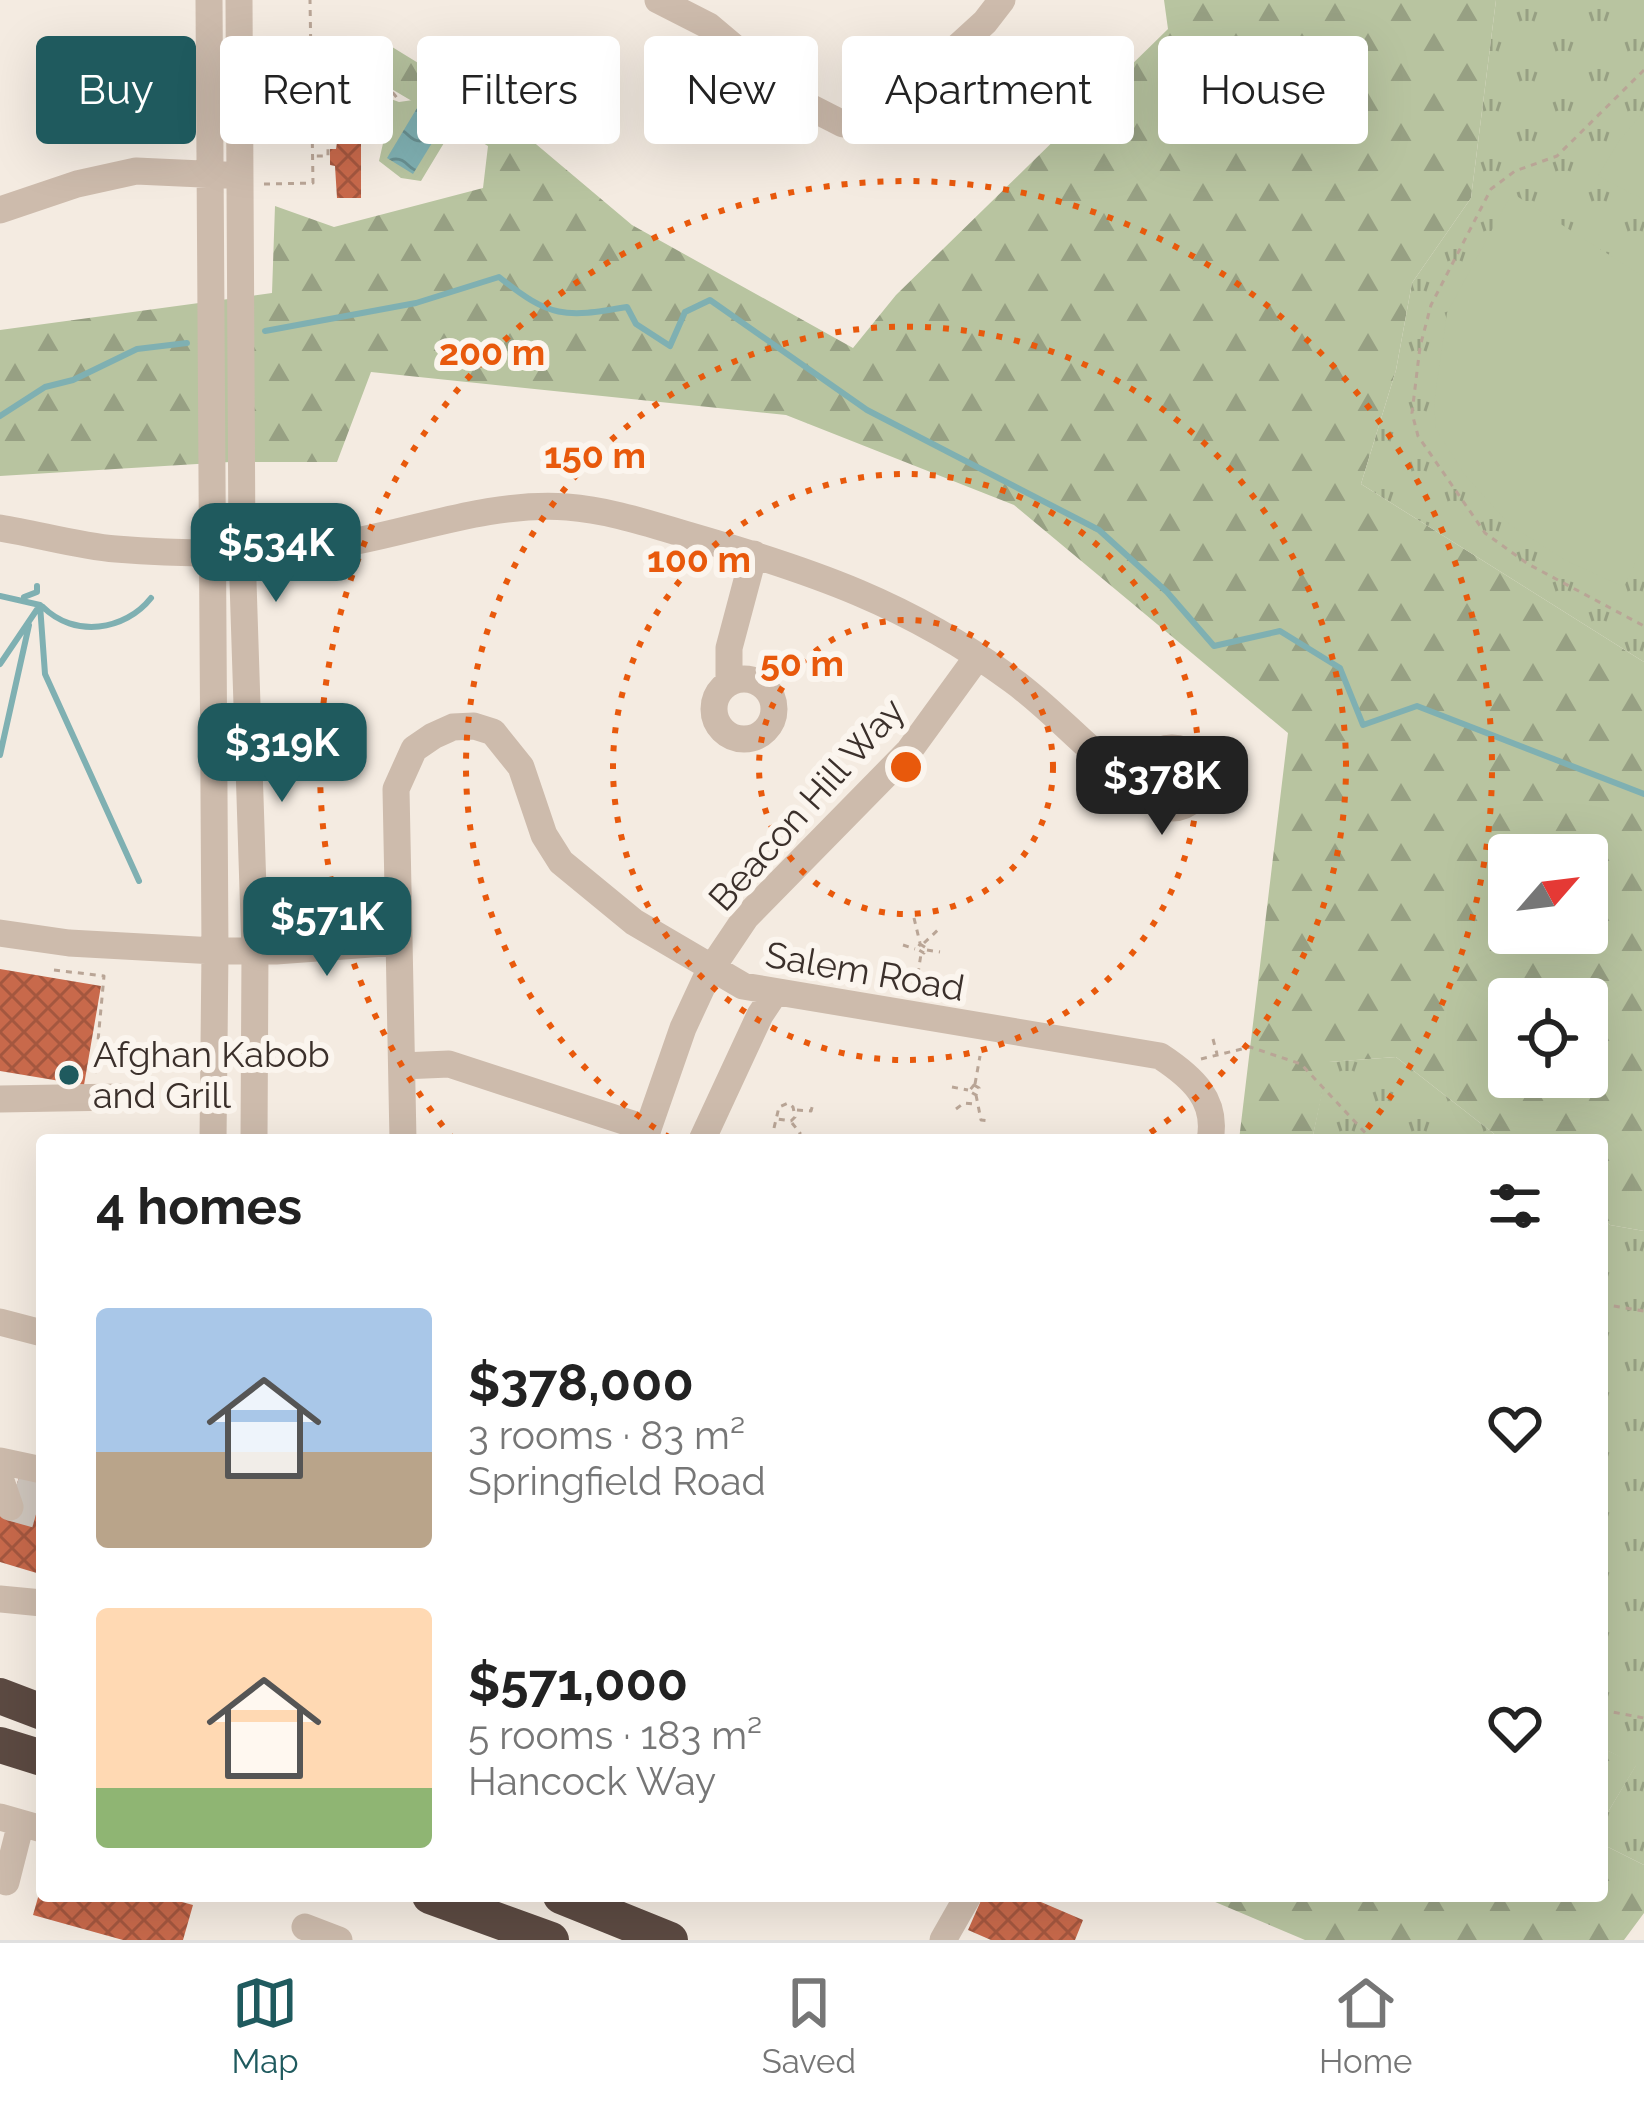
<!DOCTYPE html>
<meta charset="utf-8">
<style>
:root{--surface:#fff;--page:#f2f2f2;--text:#222;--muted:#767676;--line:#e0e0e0;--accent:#1f5a5e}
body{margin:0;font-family:Raleway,sans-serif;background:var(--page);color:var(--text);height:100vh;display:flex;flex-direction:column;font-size:45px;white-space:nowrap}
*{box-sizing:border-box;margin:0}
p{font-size:39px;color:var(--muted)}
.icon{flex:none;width:66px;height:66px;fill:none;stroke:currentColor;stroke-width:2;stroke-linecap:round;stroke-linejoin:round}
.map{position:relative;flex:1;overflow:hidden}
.drawer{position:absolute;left:36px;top:1134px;width:1572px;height:768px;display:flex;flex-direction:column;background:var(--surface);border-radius:12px;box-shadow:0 12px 48px #0002}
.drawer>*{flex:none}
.guide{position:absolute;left:36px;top:36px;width:1572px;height:108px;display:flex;gap:24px}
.needle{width:78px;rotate:62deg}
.controls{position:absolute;left:1488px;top:834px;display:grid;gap:24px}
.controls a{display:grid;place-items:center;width:120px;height:120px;border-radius:12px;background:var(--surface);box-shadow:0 12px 48px #0002;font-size:60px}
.price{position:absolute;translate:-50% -102px;padding:0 27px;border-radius:24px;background:var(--accent);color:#fff;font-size:39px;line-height:78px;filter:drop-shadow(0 3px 6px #0008)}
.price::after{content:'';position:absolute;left:50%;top:72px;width:36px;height:27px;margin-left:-18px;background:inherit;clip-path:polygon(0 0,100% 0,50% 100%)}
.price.active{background:#222;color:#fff}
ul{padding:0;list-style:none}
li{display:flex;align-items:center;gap:36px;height:300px;padding:0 60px}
li span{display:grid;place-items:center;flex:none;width:336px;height:240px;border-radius:12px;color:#555}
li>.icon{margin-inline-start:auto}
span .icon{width:144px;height:144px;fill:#fffc;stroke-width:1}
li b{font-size:51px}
h2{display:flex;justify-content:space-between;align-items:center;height:144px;padding:0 60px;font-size:51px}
.pill{padding:0 42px;border-radius:12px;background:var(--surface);box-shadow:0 12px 48px #0002;font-size:42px;line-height:108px}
.pill.active{background:var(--accent);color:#fff}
.tab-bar{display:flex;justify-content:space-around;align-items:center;height:168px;border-top:3px solid var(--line);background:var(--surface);font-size:33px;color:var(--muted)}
.tab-bar a{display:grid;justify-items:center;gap:6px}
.tab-bar .active{color:var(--accent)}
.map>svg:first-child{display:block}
.forest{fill:url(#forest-firs);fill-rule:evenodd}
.park{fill:url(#park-tufts)}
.garden{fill:#b8c4a0}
.water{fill:url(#water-waves)}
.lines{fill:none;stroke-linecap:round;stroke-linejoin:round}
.stream{stroke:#7fb0b2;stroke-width:6}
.building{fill:url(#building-cross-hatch)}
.minor-tunnel{stroke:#cfc6bd;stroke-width:27;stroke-dasharray:27 14;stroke-linecap:butt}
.path{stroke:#b9a596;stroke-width:3;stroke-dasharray:6 6;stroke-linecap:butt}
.minor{stroke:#cdbbac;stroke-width:27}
.highway{stroke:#5c4a42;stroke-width:36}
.ring{fill:none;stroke:#e8590c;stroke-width:6;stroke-dasharray:6 12}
.poi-dot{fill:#1f5a5e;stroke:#fbf5ee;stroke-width:4.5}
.labels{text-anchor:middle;stroke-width:12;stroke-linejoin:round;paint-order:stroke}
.street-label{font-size:36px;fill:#3b302b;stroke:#fbf5ee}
.poi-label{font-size:36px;fill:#3b302b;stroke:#fbf5ee;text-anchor:start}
.centre{fill:#e8590c;stroke:#fbf5ee;stroke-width:6}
.ring-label{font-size:36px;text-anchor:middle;font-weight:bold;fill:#e8590c;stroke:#fbf5ee;stroke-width:12;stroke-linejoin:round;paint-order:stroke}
</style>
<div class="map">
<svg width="1644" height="1940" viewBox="0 0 1644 1940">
<defs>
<pattern id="forest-firs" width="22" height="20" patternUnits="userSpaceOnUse" patternTransform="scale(3)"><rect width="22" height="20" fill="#b8c4a0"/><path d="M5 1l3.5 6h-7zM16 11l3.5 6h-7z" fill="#97a083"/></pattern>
<pattern id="park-tufts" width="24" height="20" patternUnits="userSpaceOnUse" patternTransform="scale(3)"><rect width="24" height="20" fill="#b8c4a0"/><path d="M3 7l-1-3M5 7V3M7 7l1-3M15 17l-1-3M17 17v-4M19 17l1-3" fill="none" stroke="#97a083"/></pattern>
<pattern id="water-waves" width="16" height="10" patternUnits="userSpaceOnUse" patternTransform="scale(3)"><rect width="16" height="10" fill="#7fb0b2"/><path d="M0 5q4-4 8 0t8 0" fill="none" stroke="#699091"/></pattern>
<pattern id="building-cross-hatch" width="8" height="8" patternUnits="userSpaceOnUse" patternTransform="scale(3)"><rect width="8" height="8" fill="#c8694b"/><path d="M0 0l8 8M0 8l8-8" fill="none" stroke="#a4573f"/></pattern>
</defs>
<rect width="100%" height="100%" fill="#f4ebe1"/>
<path class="forest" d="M1164,0H1496L1471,198L1412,283L1396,370L1361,484L1644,662V1231L1610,1225L1602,1219V1140H1502L1396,1057L1329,1062L1312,1140H1239L1288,733L1014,505L786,415L371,372L337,462H230L0,476V330L272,293L275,206L334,227L483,188L488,146L373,78L384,42L498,112L632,225L853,348L896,295L1168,29ZM1509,855H1587V933H1509ZM1509,999H1587V1077H1509Z
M1602,1748L1637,1764L1602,1822Z
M1602,1844L1644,1865V1913L1624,1940H1305L1201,1896H1602Z"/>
<path class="park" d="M1496,0H1644V662L1361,484L1396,370L1412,283L1471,198Z
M1396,1057L1502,1140H1312L1328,1062Z
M1602,1219L1610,1225L1644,1231V1865L1602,1844V1822L1636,1765L1602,1748Z"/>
<path class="garden" d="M388,98L399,102L420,99L452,121L453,128L421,181L401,178L379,161L384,139L367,114L376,100Z
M1644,111V200L1598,176L1619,141Z
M1512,193L1644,277V544L1624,587L1565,560L1510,525L1465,475L1436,429L1434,403L1447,313Z"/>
<path class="water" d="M417,108L443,125L413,174L387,158Z"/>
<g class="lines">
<path class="stream" d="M265,331L416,303L499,277C550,318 564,318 627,307L636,324L670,346L685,312L710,300L867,410L1099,530L1167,592L1214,646L1280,631L1340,668L1363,725L1417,706L1644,794
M0,416L45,387L73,380L137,349L187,343
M0,596L40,605L0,664
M24,597L37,592V586
M40,605L45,674L139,881
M43,607C74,638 125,631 151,598
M0,755L29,625"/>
</g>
<path class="building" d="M338,108H357V135H361V198H337L335,166L330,165V149H336L338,136Z
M0,969L101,986L84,1085L0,1071Z
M19,1477L42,1483L40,1574L0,1562V1515L7,1517Z
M41,1887L42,1896H160L193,1905L183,1940H123L33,1915Z
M983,1896H1027L1083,1920L1075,1940H991L968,1930Z"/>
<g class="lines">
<path class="minor-tunnel" d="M16,1486L42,1495
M10,1507L42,1516"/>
<path class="path" d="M314,66C340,71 388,76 399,102
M1644,70L1557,156L1515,171L1491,189L1431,305L1420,347L1412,413L1418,436L1485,533L1528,564L1644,626
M314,132L328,143V156H315
M264,184L313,183L310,0
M914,918L920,943
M924,943L940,928
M920,944L926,948L924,953L917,949Z
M903,945L915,949
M927,950L940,952
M54,970L104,976L95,1073
M916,986L921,954
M1213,1039L1217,1054
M1201,1059L1250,1047L1301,1064L1372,1140
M975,1084L980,1056
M974,1085L979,1088L976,1095L969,1091Z
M952,1087L968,1090
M976,1095L981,1120L991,1121
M956,1109L964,1103L976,1104
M797,1110L811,1111L813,1104
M792,1123L800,1133L798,1140
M774,1128L779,1107L788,1103L793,1107L795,1117L791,1121L777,1119
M1602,1304L1644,1311
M1602,1710L1644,1718"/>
<path class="minor" d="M209,0L215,951L213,1140
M239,0L242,551L255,951L254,1140
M658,0L709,26L798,101L843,124L881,117L985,22L1002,0
M0,210L77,184L136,171L224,175
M0,528C38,534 78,546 116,549C176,554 257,555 316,548C400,538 480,501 567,507C609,510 650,524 691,536C812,571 909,604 1012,680C1051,708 1083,746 1122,775L1142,783
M714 709a30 30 0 1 1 60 0a30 30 0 1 1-60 0Z
M729,682V648L754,554
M1142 778a30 30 0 1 1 60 0a30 30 0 1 1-60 0Z
M0,933L69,943L215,951H276L398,942
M402,1066L449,1064L648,1129
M0,1099L120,1097
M403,1140L396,789L414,749L433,736L453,727L474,726L493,732L521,767L544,835L561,862L634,922L743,986L1160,1056C1192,1077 1218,1100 1210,1140
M644,1140L683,1028L709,972L746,917L909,751L978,656
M702,1140L760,1015L774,994
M0,1322L42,1333
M0,1461L42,1470
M0,1478L10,1507
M0,1599L42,1603
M0,1817L42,1829
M6,1882L21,1823
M305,1927L339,1940
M943,1940L968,1896"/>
<path class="highway" d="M0,1696L42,1712
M0,1745L42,1758
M430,1896L551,1940
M561,1896L670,1940"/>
</g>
<g class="ring">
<circle cx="906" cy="767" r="147"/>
<circle cx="906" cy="767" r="293"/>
<path d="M670 1138A440 440 0 1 1 1142 1138"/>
<path d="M454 1140A586 586 0 1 1 1358 1140"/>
</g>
<circle class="poi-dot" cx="69" cy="1075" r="12"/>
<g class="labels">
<g class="street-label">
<text transform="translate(806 804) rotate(-48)" y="13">Beacon Hill Way</text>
<text transform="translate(865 971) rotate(10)" y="13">Salem Road</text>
</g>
<g class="poi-label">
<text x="93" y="1067">Afghan Kabob<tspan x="93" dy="41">and Grill</tspan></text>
</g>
</g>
<circle cx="906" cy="767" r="18" class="centre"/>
<g class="ring-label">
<text x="492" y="365">200 m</text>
<text x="595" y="468">150 m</text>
<text x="699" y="572">100 m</text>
<text x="802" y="676">50 m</text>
</g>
</svg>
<div class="controls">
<a><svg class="needle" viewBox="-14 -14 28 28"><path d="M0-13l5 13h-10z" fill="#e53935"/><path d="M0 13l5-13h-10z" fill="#767676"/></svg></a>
<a><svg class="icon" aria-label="locate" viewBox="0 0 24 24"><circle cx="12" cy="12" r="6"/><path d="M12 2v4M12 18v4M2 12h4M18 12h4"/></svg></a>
</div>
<b class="price" style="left:276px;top:605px">$534K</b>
<b class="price" style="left:282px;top:805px">$319K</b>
<b class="price active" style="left:1162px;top:838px">$378K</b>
<b class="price" style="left:327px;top:979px">$571K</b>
<div class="guide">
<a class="pill active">Buy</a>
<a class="pill">Rent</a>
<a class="pill">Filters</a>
<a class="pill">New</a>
<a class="pill">Apartment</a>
<a class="pill">House</a>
</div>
<section class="drawer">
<h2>4 homes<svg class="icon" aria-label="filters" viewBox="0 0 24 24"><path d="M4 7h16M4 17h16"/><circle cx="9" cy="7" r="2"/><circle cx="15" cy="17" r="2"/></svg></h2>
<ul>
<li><span style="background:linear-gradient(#a9c7e8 60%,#b9a48a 0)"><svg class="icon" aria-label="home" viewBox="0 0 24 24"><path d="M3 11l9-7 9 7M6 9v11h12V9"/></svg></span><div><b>$378,000</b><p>3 rooms · 83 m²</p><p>Springfield Road</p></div><svg class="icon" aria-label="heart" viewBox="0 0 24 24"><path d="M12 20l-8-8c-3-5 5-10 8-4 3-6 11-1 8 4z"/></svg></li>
<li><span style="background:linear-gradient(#ffd9b3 75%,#8fb573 0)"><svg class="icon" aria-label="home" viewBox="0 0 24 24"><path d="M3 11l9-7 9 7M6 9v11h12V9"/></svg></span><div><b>$571,000</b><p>5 rooms · 183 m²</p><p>Hancock Way</p></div><svg class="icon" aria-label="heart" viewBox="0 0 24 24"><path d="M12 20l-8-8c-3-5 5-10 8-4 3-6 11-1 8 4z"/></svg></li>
</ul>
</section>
</div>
<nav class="tab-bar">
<a class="active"><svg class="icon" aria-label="map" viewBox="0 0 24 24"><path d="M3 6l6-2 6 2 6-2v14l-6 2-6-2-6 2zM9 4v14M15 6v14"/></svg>Map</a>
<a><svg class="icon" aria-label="saved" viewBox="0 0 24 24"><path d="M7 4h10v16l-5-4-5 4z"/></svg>Saved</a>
<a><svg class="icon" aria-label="home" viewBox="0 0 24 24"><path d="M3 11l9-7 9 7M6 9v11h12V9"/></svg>Home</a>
</nav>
